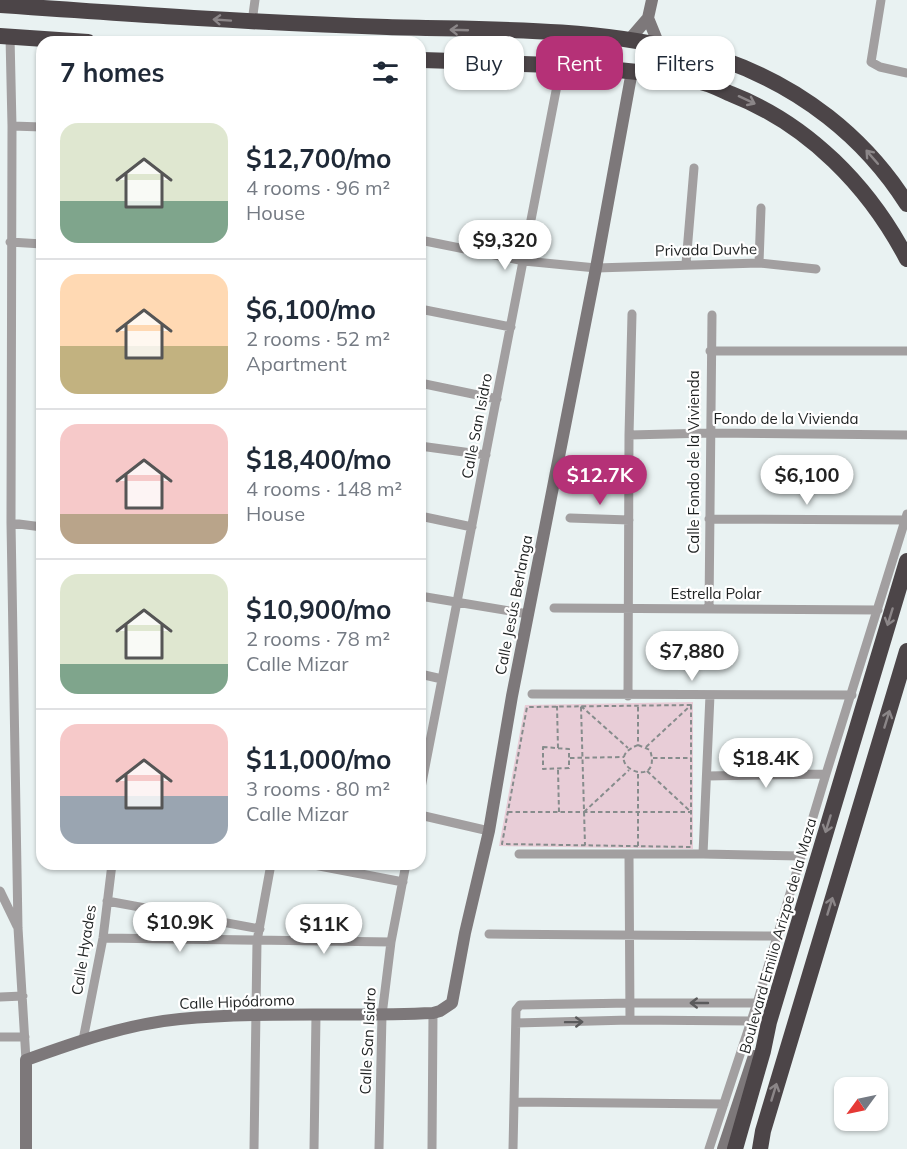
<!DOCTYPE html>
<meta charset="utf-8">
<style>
:root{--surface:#fff;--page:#f6f6f7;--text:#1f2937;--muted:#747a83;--line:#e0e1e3;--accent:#b53177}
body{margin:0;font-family:Mulish,sans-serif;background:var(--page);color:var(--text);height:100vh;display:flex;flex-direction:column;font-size:22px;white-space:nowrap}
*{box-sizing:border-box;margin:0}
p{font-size:20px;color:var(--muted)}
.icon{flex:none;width:33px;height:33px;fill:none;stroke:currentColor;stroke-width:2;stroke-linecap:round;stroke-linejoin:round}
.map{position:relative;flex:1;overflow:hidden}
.sheet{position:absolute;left:36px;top:36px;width:390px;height:834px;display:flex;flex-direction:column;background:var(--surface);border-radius:18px;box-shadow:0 2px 4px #0004}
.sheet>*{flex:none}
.hud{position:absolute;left:444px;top:36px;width:372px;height:54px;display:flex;gap:12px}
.needle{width:39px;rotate:237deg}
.tools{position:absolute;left:834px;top:1077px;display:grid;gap:12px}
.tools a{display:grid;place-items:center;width:54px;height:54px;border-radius:12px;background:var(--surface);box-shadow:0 2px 4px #0004;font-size:30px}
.price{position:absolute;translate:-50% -51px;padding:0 14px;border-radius:21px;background:#fff;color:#222;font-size:20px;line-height:39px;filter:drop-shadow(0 2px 3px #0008)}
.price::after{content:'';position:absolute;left:50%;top:36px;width:18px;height:14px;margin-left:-9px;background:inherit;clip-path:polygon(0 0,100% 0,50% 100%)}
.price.selected{background:var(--accent);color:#fff}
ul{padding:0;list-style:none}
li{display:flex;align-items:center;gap:18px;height:150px;padding:0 24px}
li+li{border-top:2px solid var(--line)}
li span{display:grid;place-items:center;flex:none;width:168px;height:120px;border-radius:18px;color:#555}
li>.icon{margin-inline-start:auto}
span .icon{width:72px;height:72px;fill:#fffc;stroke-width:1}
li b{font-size:26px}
h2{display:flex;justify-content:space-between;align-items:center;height:72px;padding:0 24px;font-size:26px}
.tag{padding:0 21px;border-radius:18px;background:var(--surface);box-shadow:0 2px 4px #0004;font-size:21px;line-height:54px}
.tag.selected{background:var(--accent);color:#fff}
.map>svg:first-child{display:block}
.green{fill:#e8cdd7}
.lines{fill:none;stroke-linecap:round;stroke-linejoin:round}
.path{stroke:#868c8c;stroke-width:2;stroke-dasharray:4.5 3;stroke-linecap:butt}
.street{stroke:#a29fa0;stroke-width:9}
.secondary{stroke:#7d787a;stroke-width:12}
.highway{stroke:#4c4548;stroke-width:16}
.oneway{stroke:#8b8688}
.oneway2{stroke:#5a5a5b}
.labels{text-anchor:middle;stroke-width:4.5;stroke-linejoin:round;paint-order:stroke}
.street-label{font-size:15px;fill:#1f2222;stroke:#fff}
</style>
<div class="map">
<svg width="907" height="1149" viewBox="0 0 907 1149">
<rect width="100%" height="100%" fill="#e9f2f2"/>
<path class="green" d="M693,702V849L499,846L525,705Z"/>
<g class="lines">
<path class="path" d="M691,705V847L502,844L527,707Z
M557,706L558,748
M581,706L628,748
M581,707L585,845
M638,745L650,750C664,794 595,762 638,745V705
M543,747L569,749V768L543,769Z
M646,747L690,706
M570,758L624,757
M653,758H691
M558,770L559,812
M647,771L691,812
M508,812H691
M584,812L629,770
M638,846V774"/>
<path class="street" d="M881,0L871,62L880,67L907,73
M252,22L255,0
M10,36L12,126L11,523L18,928L26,1060
M12,126L42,127
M420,240L524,261L596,268L759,263L816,269
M10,242L42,244
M759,263L761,208
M686,264L694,168
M420,309L511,327
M710,351H907
M420,383L497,399
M629,435L710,433L907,435
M420,446L486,455
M420,516L472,527
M570,518L629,520
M709,519L906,520
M11,523L42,527
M420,596L528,614
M554,608L878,610
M709,609L712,315
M420,674L442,679
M532,694L852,695
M628,696L629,435L632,314
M707,776L826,774
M420,793L561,65
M420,815L489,831
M519,854H703L801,856
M703,854L710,695
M629,855L630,1020
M309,864L403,882
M0,891L17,926
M107,901L260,929
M489,934L778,936
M103,938L391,942
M0,997L23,996
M516,1023L630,1020L751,1021
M0,1037H25
M83,1040L103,938L112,864
M515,1102L724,1104
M254,1149L257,941L271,864
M314,1149L316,1015
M379,1149L382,1015L391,942L406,864
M432,1149L433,1013
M513,1149L516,1010L520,1005L630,1003H757
M709,1149L757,1003L826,774L907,514"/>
<path class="secondary" d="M648,18L659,45
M629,40L648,18L652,0
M26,1149V1060C76,1042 127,1024 180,1019C264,1011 349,1017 433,1013L440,1011L452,1003L465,933L489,831L512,696L596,268L632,71
M723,1149L754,1056"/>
<path class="highway" d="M0,5C129,14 258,23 387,27C484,30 583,27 677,49C692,52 709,55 724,60C800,87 864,136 907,204
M0,36L88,42
M420,60C482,62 545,64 607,69C637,72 668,74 697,81C709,83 720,89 731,94C808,124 869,186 907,259
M735,1149L763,1051L769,1022L907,561
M760,1149L763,1131L907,651"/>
</g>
<defs><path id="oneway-shaft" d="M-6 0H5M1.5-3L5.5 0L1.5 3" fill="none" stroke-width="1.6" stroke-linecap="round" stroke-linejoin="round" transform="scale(1.5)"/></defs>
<g class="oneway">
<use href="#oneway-shaft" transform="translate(222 20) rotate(-176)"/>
<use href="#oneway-shaft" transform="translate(459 30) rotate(-178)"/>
<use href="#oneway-shaft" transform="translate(747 100) rotate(25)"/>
<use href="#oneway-shaft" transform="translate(872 157) rotate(-131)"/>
<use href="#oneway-shaft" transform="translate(890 617) rotate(107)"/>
<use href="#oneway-shaft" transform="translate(887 719) rotate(-73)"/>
<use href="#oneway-shaft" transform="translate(828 824) rotate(107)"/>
<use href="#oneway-shaft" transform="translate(830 906) rotate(-73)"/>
<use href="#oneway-shaft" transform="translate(774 1092) rotate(-73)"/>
</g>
<g class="oneway2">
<use href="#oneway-shaft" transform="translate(699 1003) rotate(-180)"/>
<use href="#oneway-shaft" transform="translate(574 1022) rotate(-1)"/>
</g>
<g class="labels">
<g class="street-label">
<text transform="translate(706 250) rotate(-1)" y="5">Privada Duvhe</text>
<text x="786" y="424">Fondo de la Vivienda</text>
<text transform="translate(477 426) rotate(-79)" y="5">Calle San Isidro</text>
<text transform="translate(694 462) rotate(-90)" y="5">Calle Fondo de la Vivienda</text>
<text x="716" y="599">Estrella Polar</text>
<text transform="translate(514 605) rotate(-79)" y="5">Calle Jesús Berlanga</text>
<text transform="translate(778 936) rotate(-74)" y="5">Boulevard Emilio Arizpe de la Maza</text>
<text transform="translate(84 950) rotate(-81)" y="5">Calle Hyades</text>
<text transform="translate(237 1002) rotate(-2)" y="5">Calle Hipódromo</text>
<text transform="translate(368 1041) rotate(-87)" y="5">Calle San Isidro</text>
</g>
</g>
</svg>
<div class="tools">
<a><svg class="needle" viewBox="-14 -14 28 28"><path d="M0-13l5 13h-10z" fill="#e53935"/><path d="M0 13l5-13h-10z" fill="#747a83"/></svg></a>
</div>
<b class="price" style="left:505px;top:271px">$9,320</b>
<b class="price selected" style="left:600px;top:506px">$12.7K</b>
<b class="price" style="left:807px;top:506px">$6,100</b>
<b class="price" style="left:692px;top:682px">$7,880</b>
<b class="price" style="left:766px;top:789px">$18.4K</b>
<b class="price" style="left:180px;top:953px">$10.9K</b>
<b class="price" style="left:324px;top:955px">$11K</b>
<div class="hud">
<a class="tag">Buy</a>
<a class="tag selected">Rent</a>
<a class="tag">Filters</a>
</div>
<section class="sheet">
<h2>7 homes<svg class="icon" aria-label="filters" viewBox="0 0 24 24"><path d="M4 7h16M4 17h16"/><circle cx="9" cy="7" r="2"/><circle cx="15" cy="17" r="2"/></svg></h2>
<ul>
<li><span style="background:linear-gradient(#dfe7d0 65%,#7fa58c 0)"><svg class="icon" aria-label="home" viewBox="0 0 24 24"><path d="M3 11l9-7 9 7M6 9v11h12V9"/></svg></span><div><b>$12,700/mo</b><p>4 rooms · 96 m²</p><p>House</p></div></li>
<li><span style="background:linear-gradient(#ffd9b3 60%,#c2b280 0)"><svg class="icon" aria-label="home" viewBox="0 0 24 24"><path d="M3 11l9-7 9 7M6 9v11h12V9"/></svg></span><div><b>$6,100/mo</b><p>2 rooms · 52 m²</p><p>Apartment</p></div></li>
<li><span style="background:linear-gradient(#f6c9c9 75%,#b9a48a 0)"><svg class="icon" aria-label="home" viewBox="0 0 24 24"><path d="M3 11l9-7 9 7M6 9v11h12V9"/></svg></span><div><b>$18,400/mo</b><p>4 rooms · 148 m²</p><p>House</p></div></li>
<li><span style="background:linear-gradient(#dfe7d0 75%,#7fa58c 0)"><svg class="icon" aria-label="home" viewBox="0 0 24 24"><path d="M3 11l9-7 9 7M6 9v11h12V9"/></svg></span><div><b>$10,900/mo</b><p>2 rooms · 78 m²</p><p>Calle Mizar</p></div></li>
<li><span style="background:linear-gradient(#f6c9c9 60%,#9aa5b1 0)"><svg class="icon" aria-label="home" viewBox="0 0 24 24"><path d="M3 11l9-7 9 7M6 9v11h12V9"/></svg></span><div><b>$11,000/mo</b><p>3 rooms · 80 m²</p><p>Calle Mizar</p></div></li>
</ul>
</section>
</div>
